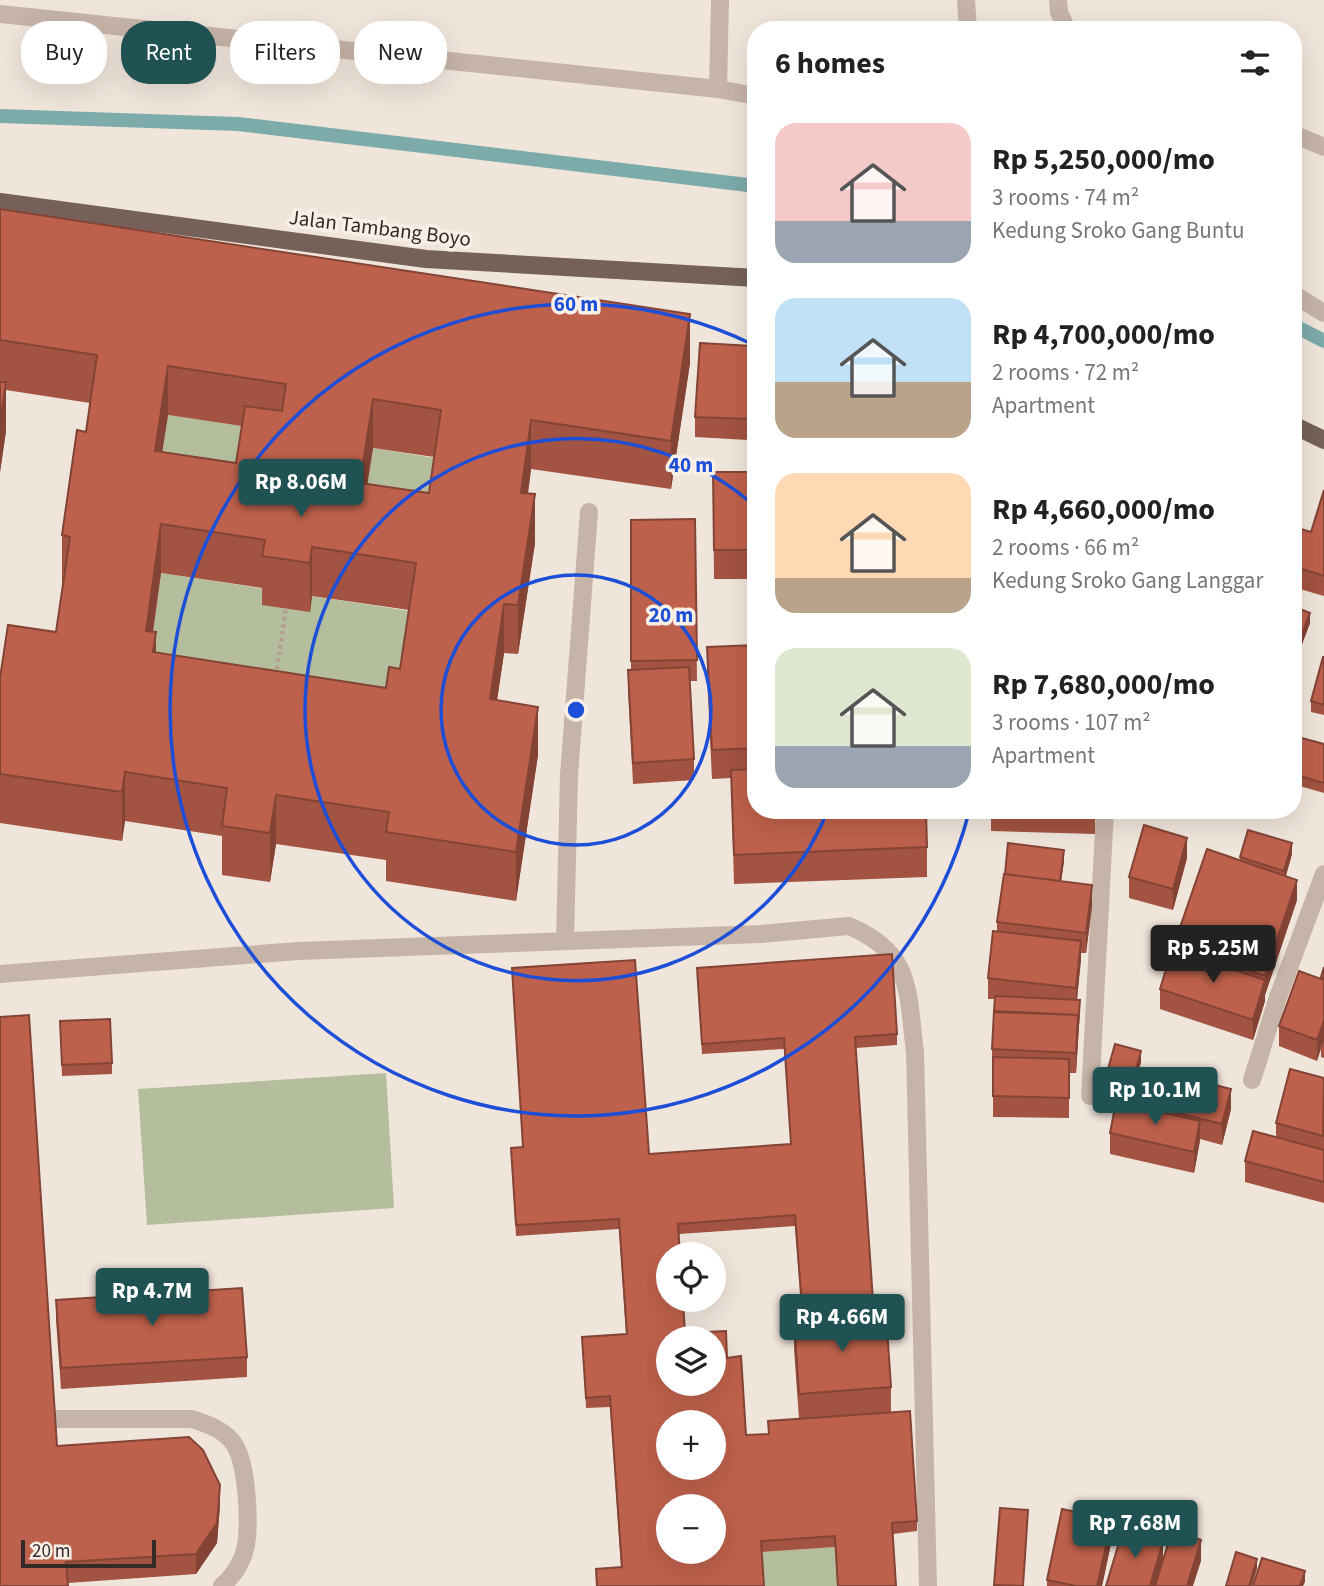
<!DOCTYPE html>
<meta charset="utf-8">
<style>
:root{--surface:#fff;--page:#f2f2f2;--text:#222;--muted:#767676;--accent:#205253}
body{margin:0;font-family:"Source Sans 3",sans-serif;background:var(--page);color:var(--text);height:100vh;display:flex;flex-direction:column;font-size:26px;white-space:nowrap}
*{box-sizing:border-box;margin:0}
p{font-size:23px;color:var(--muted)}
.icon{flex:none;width:38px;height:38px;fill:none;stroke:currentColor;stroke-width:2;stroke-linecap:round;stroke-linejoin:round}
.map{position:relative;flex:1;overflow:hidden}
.drawer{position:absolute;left:747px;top:21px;width:555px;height:798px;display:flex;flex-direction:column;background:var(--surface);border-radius:28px;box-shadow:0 7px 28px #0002}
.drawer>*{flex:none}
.banner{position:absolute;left:21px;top:21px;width:621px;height:63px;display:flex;gap:14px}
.controls{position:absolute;left:656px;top:1242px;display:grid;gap:14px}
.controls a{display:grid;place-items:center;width:70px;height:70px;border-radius:50%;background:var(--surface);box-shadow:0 7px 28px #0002;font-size:35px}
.scale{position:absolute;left:21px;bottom:18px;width:135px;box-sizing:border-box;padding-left:7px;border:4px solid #342b28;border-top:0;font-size:19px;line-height:24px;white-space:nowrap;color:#342b28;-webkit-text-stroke:5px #f8efe7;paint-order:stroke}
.price{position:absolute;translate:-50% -60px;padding:0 16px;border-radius:7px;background:var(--accent);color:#fff;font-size:23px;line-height:46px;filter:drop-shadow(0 2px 4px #0008)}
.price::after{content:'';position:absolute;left:50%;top:42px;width:21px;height:16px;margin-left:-10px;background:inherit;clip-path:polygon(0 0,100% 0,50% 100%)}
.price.on{background:#222;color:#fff}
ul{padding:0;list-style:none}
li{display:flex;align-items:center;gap:21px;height:175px;padding:0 28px}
li span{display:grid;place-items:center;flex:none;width:196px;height:140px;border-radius:21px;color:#555}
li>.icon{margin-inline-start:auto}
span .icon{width:84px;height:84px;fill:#fffc;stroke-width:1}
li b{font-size:30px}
h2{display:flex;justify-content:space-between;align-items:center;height:84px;padding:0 28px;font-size:30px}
.chip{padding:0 24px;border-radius:28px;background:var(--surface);box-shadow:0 7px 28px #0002;font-size:24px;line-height:63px}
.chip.on{background:var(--accent);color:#fff}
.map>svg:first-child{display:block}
.green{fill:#b4be9c}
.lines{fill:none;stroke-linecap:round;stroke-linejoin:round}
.stream{stroke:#7cabaa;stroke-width:14}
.path{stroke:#b39e92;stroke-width:4.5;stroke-dasharray:3.5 3.5;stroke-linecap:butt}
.service{stroke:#c7b4a8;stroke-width:18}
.minor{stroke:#c7b4a8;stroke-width:18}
.primary{stroke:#75615a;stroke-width:18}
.wall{fill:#a35341;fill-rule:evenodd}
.shaded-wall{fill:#844435}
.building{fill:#bd614c;stroke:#844435;stroke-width:2;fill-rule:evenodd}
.ring{fill:none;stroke:#1d4ed8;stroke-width:3.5}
.labels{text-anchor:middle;stroke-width:7;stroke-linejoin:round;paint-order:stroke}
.street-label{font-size:21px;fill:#342b28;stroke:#f8efe7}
.centre{fill:#1d4ed8;stroke:#f8efe7;stroke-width:3.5}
.ring-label{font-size:21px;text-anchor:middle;font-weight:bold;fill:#1d4ed8;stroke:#f8efe7;stroke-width:7;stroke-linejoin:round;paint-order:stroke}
</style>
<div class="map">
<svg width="1324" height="1586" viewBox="0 0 1324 1586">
<rect width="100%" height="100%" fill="#f0e5db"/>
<path class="green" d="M168,415L286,432L236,512L155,499Z
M373,448L441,459L429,542L360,532Z
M161,573L265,589L309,612L312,596L416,612L400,718L146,679Z
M386,1073L394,1208L147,1225L138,1089Z
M835,1547L837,1586H763L761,1552Z"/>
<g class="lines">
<path class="stream" d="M0,116L238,124L756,186
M1293,325L1324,341"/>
<path class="path" d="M276,676L286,608"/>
<path class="service" d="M1058,0L1059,12L1067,30
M718,89L720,0
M1293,134L1324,147
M565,941L569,775L589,512
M0,974L298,951L761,934L849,926C913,953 907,991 915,1052L928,1586
M54,1419H192C207,1424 225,1430 234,1444C247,1463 250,1522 246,1545C243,1562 234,1575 222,1586"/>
<path class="minor" d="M966,0L968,30
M0,14L718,89L756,96
M1293,294L1324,313
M1252,1080L1278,997L1324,874
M1090,1096L1105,810"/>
<path class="primary" d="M0,202L426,259L756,278
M1293,425L1324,440"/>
</g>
<path class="wall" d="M0,209L690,363L671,489L531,469L528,494L535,543L518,654L504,653L497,700L538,755L516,901L386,881V860L276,844L270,882L222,875V836L125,821L122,841L0,823V678L56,632L63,584H62V535L86,432L90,403L6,390V431L0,472ZM168,415L242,426L236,463L162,452ZM373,448L434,457L429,493L367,484ZM161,573L262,588V605L310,612L312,596L409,610L400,669L386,688L156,653L153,632Z
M756,355V579H714L713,472H751V446Z
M752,367L748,440L695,437V417Z
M1324,490V596L1293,587V530L1311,532Z
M695,519L697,681H690L694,759V780L633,784L628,690V670H631V520Z
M1293,606L1310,623L1296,660L1293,659Z
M756,645V810L927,847V877L734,884L731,778L712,779L707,676V647Z
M1324,657V715L1311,712V701Z
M1324,744V793L1293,784V753Z
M991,810H1095V834L991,831Z
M1292,854L1286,876L1297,900L1265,995V1001L1253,1040L1160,1009V989L1174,950V945L1240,860V857Z
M1187,858L1173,910L1129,898V877Z
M1064,861L1061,881L1092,906L1086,953H1081L1077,1000L1080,1010L1076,1073H1069V1118L993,1117V1070H992V1049L995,999H988V978L997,932V922Z
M1324,967V1058L1321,1057V1049L1317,1061L1279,1046V1026L1321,979Z
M512,968L649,1154L791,1144L784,1049L702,1054L697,968L897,1034V1045L856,1048L873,1312L802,1317L795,1226L679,1234L685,1333L727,1358L746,1435L768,1434L799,1419L794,1349V1320L891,1387V1413L917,1521V1531L893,1534L896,1586H837L835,1547L761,1552L764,1586H596V1569L621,1567L610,1407L586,1408L582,1337L626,1334L619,1229L516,1236L511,1148L523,1147Z
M60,1021L112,1063V1074L62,1076Z
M1141,1062L1129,1105L1141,1108V1104L1231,1109L1222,1145L1200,1139L1194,1173L1110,1154V1133L1115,1105L1102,1101V1091Z
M1324,1078V1203L1245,1182V1161L1276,1137V1123Z
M56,1300L247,1357V1377L61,1389L56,1320Z
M57,1446L220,1505L217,1543L196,1574L68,1583Z
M1112,1539L1102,1586H1047V1580Z"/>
<path class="shaded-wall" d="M690,314V363L671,489V441Z
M752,346V367L748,440V419Z
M168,366V415L155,499V451Z
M6,382V431L0,472V423Z
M373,399V448L360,532V483Z
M531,420V469L521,542V493Z
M535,494V543L518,654V605Z
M161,524V573L146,679V631Z
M312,547V596L310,612V563Z
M504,604V653L490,748V699Z
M1310,613V623L1296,660V649Z
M156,632V681L153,652Z
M538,707V755L516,901V852Z
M125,772V821L122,841V792Z
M276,795V844L270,882V833Z
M1187,838V858L1173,910V889Z
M1292,843V854L1284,881V871Z
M1064,850V861L1059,896V886Z
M1297,880V900L1265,995V1001L1253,1040V1020L1265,981V976Z
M1092,885V906L1086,953V933Z
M1081,941V961L1076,1008V988Z
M1080,1000V1010L1076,1073V1053Z
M1324,1021V1042L1321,1046L1317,1061V1040Z
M1141,1051V1062L1128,1109V1098Z
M1231,1089V1109L1222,1145V1124Z
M1200,1121V1141L1194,1173V1152Z
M220,1485V1505L217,1543L196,1574V1554Z
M1112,1519V1539L1102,1586H1097Z
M1201,1540V1561L1193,1586H1187Z
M1163,1541V1561L1156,1586H1150Z
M1257,1559V1569L1252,1586H1249Z
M1305,1571V1582L1303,1586H1300Z"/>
<path class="building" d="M0,209L690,314L671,441L531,420L521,493L535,494L518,605L504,604L490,699L538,707L516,852L386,832L389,812L276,795L270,833L222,826L227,788L125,772L122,792L0,774V678L8,625L56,632L70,537L62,535L77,430L86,432L97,355L0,340ZM168,366L286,384L282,411L245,406L236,463L155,451ZM373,399L441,410L429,493L360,483ZM161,524L265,540L262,556L310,563L312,547L416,563L400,669L389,667L386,688L153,652L156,632L146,631Z
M700,343L752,346L748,419L695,417Z
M756,355V446H751Z
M0,382H6L0,423Z
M713,472H756V550H714Z
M1324,490V576L1293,566L1294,527L1311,532Z
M695,519L697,660L631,661V520Z
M1293,606L1310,613L1296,649L1293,648Z
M756,645V748L712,750L707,647Z
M1323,657H1324V705L1311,701Z
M689,667L694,759L633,763L628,670Z
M1298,737L1324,744V783L1293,774V753Z
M756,769V810H926L927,847L734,855L731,770Z
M1095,810V814L991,811V810Z
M1144,825L1187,838L1173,889L1129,877Z
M1248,830L1292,843L1284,871L1240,857Z
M1008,843L1064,850L1060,881L1005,874Z
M1207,849L1297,880L1265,976L1174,945Z
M1004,874L1092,885L1086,933L997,922Z
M993,931L1081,941L1076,988L988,978Z
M1172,949L1265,980L1253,1020L1160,989Z
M892,954L897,1034L855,1037L873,1301L802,1307L795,1215L678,1224L680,1255H668V1300H683L685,1333L726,1331L727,1358L741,1356L746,1435L769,1434L768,1421L910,1411L917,1521L892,1523L896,1586H838L835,1536L761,1541L764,1586H597L596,1569L622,1567L610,1396L586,1398L582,1337L627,1334L619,1219L516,1225L511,1148L523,1147L512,968L635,960L649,1154L791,1144L784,1038L702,1044L697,968ZM668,1339H714V1384H668ZM668,1423H714V1468H668ZM668,1507H714V1552H668Z
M1324,967V978L1321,977Z
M1299,971L1324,980V1021L1317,1040L1279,1026Z
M995,996L1080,1000L1078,1025V1015L994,1012Z
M994,1011L1078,1015L1076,1053L992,1049Z
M29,1015L57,1446L189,1437L203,1450L220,1485L217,1523L196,1554L66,1562L68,1586H0V1017Z
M110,1019L112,1063L62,1065L60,1021Z
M1115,1044L1141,1051L1128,1098L1102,1091Z
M993,1057L1069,1059V1098L993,1096Z
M1150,1069L1231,1089L1222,1124L1141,1104Z
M1290,1069L1324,1078L1323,1136L1276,1123Z
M1116,1102L1200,1121L1194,1152L1110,1133Z
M1253,1131L1324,1150V1182L1245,1161Z
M242,1288L247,1357L61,1368L56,1300Z
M886,1313L891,1387L799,1394L794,1320Z
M1000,1508L1028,1510L1023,1586L994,1585Z
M1062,1509L1112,1519L1097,1586H1076L1047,1580Z
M1123,1529L1163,1541L1150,1586H1106Z
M1172,1531L1201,1540L1187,1586H1155Z
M1236,1552L1257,1559L1249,1586H1226Z
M1262,1558L1305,1571L1300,1586H1253Z"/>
<g class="ring">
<circle cx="576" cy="710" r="135"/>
<path d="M827 812A271 271 0 1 1 756 507"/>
<path d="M969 812A406 406 0 1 1 754 345"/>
</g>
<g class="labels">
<g class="street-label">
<text transform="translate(380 228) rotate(7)" y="7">Jalan Tambang Boyo</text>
</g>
</g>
<circle cx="576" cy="710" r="10" class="centre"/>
<g class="ring-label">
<text x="576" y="311">60 m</text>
<text x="691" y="472">40 m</text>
<text x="671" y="622">20 m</text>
</g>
</svg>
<div class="controls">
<a><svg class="icon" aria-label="locate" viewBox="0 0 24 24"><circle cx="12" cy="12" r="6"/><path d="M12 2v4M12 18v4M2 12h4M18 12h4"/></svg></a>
<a><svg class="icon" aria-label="layers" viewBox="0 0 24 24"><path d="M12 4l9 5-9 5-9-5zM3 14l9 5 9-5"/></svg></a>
<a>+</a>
<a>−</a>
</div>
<div class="scale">20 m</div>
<b class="price" style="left:301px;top:519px">Rp 8.06M</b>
<b class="price on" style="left:1213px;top:985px">Rp 5.25M</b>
<b class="price" style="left:1155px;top:1127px">Rp 10.1M</b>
<b class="price" style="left:152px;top:1328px">Rp 4.7M</b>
<b class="price" style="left:842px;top:1354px">Rp 4.66M</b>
<b class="price" style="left:1135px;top:1560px">Rp 7.68M</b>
<div class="banner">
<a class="chip">Buy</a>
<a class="chip on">Rent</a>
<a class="chip">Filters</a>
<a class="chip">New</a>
</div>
<section class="drawer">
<h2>6 homes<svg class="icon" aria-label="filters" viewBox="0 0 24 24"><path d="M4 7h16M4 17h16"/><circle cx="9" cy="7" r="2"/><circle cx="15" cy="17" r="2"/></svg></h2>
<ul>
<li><span style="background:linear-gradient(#f6c9c9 70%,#9aa5b1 0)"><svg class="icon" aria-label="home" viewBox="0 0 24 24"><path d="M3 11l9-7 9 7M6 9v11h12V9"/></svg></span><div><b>Rp 5,250,000/mo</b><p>3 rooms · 74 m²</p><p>Kedung Sroko Gang Buntu</p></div></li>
<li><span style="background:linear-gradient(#bfe0f5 60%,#b9a48a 0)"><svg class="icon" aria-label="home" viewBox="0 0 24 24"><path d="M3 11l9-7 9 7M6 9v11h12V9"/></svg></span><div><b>Rp 4,700,000/mo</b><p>2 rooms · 72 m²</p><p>Apartment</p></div></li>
<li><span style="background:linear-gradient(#ffd9b3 75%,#b9a48a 0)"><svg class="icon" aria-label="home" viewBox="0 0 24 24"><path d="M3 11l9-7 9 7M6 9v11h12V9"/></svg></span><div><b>Rp 4,660,000/mo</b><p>2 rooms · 66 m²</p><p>Kedung Sroko Gang Langgar</p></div></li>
<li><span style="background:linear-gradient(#dfe7d0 70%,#9aa5b1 0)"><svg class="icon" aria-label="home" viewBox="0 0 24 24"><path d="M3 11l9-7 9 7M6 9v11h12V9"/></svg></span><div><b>Rp 7,680,000/mo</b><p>3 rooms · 107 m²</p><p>Apartment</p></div></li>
</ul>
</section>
</div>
